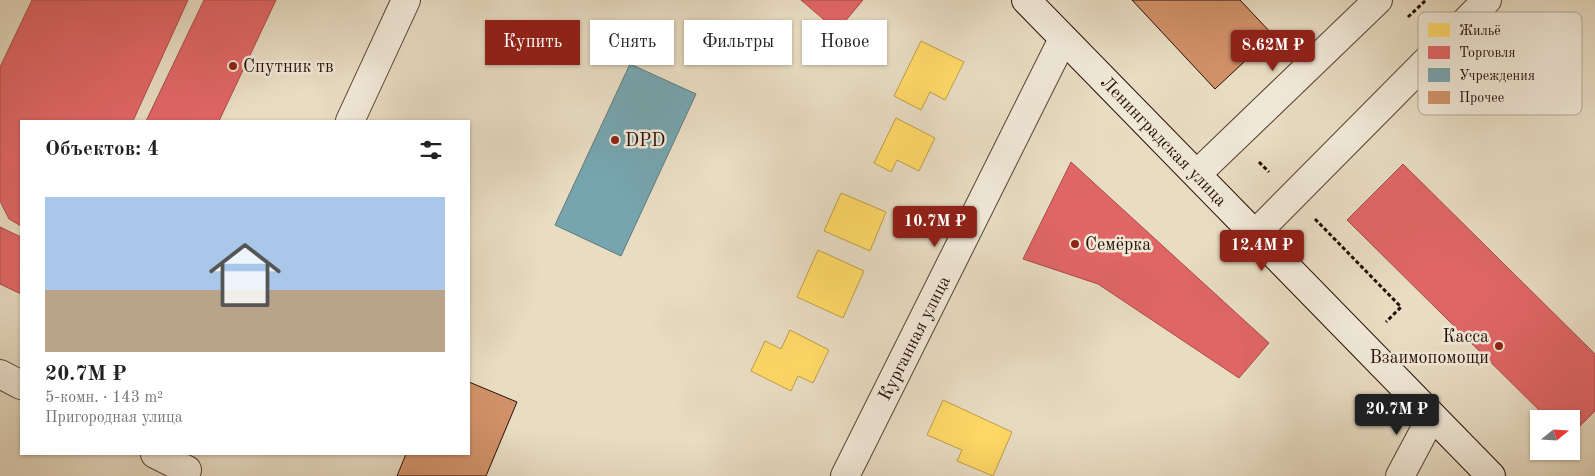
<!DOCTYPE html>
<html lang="ru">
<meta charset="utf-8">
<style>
:root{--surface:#fff;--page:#f2f2f2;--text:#222;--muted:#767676;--line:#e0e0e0;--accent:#8f2418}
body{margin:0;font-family:"Old Standard TT",serif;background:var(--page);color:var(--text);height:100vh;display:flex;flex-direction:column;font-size:19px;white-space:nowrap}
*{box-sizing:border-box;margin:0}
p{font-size:16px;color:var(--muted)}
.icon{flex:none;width:28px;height:28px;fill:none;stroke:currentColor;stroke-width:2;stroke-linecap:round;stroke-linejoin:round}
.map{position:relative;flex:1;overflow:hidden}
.drawer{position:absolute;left:20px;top:120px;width:450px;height:335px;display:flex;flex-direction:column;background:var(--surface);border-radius:0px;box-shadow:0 1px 4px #0004}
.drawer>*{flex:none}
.hud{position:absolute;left:485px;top:20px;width:475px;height:45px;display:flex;gap:10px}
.needle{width:32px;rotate:72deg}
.buttons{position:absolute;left:1530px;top:410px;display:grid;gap:10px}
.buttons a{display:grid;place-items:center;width:50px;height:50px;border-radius:0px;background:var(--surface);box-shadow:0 1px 4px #0004;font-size:25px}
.price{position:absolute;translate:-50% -42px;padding:0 11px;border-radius:5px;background:var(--accent);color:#fff;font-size:16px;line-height:32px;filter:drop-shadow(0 1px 2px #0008)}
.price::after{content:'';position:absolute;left:50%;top:30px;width:15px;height:11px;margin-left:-8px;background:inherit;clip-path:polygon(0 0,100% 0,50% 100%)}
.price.on{background:#222;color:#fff}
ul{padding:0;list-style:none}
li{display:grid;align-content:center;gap:10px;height:265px;padding:0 25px}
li+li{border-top:1px solid var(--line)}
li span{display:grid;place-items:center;height:155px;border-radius:0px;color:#555}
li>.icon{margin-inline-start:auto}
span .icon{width:90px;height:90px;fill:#fffc;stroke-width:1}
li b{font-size:21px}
h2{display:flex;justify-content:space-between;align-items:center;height:60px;padding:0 25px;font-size:21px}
.chip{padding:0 18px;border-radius:0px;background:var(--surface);box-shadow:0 1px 4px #0004;font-size:18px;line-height:45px}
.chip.on{background:var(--accent);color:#fff}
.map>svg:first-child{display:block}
.homes{fill:#ffd966;stroke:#be9c49}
.shops{fill:#e06666;stroke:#a94c49}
.public{fill:#76a5af;stroke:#5f787c}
.building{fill:#d19169;stroke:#280f05}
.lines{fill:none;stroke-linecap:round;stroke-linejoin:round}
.street-casing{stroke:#584234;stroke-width:30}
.secondary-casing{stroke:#280f05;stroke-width:30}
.path{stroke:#280f05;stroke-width:3;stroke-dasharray:4 2.5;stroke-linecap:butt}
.street{stroke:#f0e8d7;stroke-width:28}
.secondary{stroke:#f0e8d7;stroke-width:28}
.poi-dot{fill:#8f2418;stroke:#f0e8d7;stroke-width:2}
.labels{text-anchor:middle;stroke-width:5;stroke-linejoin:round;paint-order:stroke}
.poi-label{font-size:18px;fill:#280f05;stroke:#f0e8d7;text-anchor:start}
.street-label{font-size:18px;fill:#280f05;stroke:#f0e8d7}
.key{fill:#f0e8d7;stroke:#b4a798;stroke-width:1}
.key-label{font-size:14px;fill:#280f05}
</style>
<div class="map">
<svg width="1595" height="476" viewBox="0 0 1595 476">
<rect width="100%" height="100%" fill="#e8dcc2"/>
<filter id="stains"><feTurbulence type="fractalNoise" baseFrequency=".004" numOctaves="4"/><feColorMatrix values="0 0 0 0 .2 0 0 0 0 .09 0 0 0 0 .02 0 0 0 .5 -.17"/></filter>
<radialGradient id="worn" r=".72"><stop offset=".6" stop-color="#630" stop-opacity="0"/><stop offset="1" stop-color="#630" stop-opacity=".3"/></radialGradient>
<path class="homes" d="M921,41L964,62L945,100L930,92L921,110L894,96Z
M896,118L935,138L919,171L897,160L891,172L874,163Z
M841,193L886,212L870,251L824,231Z
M818,250L864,271L843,318L797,297Z
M790,330L829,350L813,383L798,376L791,391L751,371L765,341L781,349Z
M943,400L1012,432L993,476L957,461L962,450L927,435Z"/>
<path class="shops" d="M32,0H188L133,121H21V226L9,219L0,201V67Z
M204,0H276L219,121H146Z
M801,0H863L837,31Z
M1071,162L1269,343L1239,378L1098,284L1023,259Z
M1403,164L1595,354V411L1571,435V419H1548L1347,220Z
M0,227L21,237V294L0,284Z"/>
<path class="public" d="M630,64L696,94L621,256L555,225Z"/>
<path class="building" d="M1132,0H1240L1273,35L1215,89Z
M469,382L517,402L486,476H397L406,454H469Z"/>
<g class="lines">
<g class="street-casing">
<path id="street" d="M350,121L406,0
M1197,174L1378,0
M1255,234L1487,0
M0,374L21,385
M155,454L187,470
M845,476L1063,39
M1400,476L1432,416"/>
</g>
<g class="secondary-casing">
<path id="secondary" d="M1026,0L1491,476"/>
</g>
<path class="path" d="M1408,17L1426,0
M1259,162L1269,172
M1315,219L1401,307L1386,322"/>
<use href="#street" class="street"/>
<use href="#secondary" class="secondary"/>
</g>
<g class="poi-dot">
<circle cx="233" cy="66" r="5"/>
<circle cx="615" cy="140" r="5"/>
<circle cx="1075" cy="244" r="5"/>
<circle cx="1499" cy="346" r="5"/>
</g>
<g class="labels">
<g class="poi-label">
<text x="243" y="72">Спутник тв</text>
<text x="625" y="146">DPD</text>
<text x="1085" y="250">Семёрка</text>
<text x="1489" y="342" text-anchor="end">Касса<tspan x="1489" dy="21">Взаимопомощи</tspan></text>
</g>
<g class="street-label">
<text transform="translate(1164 141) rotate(46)" y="6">Ленинградская улица</text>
<text transform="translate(914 338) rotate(-63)" y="6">Курганная улица</text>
</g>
</g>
<rect x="1418" y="12" width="164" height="103" rx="8" class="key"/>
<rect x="1428" y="23" width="22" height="14" fill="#ffd966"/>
<rect x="1428" y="46" width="22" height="13" fill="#e06666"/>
<rect x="1428" y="68" width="22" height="14" fill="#76a5af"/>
<rect x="1428" y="91" width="22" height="13" fill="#d19169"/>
<g class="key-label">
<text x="1459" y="35">Жильё</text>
<text x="1459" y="57">Торговля</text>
<text x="1459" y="80">Учреждения</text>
<text x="1459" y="102">Прочее</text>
</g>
<rect width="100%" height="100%" filter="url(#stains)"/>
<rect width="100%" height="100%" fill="url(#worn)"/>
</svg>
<div class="buttons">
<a><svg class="needle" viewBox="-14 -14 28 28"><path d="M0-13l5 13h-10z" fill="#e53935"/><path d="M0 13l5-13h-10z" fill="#767676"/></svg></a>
</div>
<b class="price" style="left:1273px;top:72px">8.62M ₽</b>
<b class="price" style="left:935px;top:248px">10.7M ₽</b>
<b class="price" style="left:1262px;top:272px">12.4M ₽</b>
<b class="price on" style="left:1397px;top:436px">20.7M ₽</b>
<div class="hud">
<a class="chip on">Купить</a>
<a class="chip">Снять</a>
<a class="chip">Фильтры</a>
<a class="chip">Новое</a>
</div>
<section class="drawer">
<h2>Объектов: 4<svg class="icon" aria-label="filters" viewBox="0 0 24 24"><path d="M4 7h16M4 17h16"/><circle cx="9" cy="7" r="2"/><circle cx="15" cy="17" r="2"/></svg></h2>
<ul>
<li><span style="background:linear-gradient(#a9c7e8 60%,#b9a48a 0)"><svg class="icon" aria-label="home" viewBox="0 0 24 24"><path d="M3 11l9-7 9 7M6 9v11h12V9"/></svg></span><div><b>20.7M ₽</b><p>5-комн. · 143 m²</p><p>Пригородная улица</p></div></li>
</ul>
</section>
</div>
